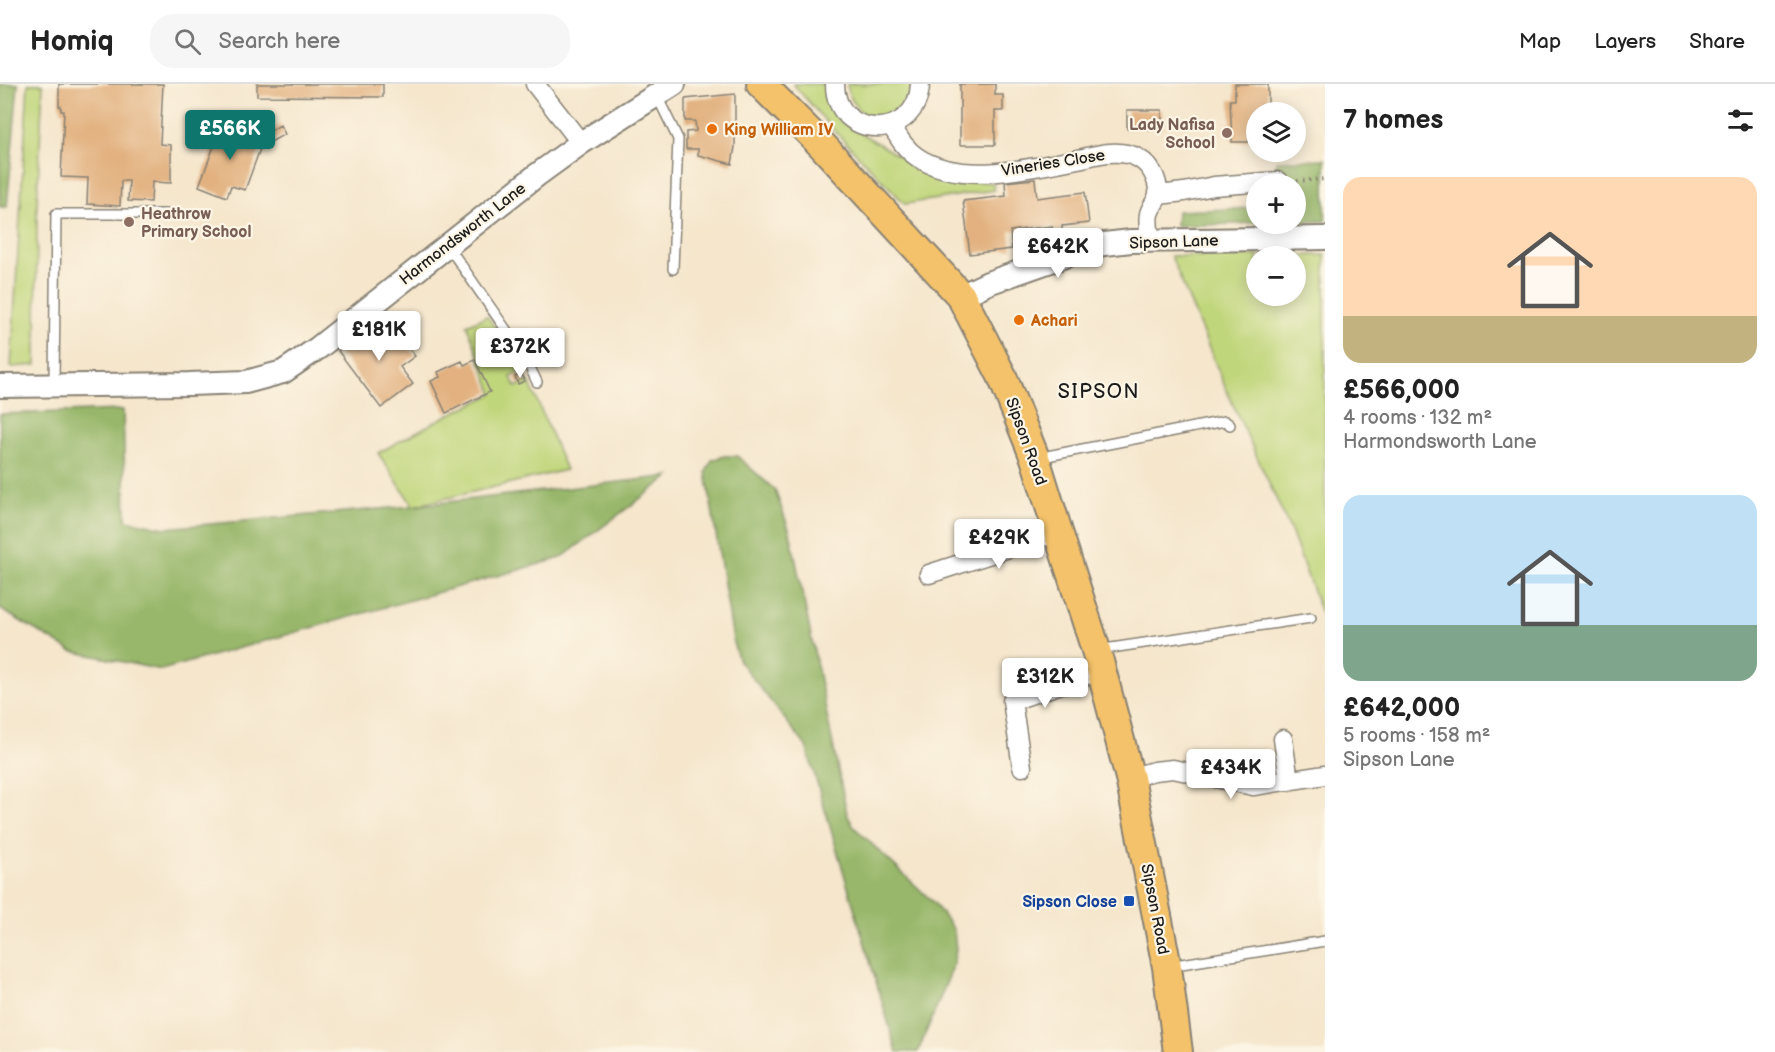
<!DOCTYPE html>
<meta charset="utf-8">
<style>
:root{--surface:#fff;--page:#f6f6f6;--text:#222;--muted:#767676;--line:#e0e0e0;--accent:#0f766e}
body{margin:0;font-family:"Balsamiq Sans",sans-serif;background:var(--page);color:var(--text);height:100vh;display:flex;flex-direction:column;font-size:22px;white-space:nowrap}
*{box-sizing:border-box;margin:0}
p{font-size:20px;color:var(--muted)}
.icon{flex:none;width:33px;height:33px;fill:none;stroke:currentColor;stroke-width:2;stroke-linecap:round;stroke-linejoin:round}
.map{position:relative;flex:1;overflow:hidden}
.drawer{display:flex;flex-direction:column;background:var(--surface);width:450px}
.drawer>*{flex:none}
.fabs{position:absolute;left:1246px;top:18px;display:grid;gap:12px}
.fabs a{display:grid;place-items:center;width:60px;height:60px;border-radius:50%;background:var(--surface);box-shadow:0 3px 15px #0003;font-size:30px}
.price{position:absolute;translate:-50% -51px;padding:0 14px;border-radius:6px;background:#fff;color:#222;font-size:20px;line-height:39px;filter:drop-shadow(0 2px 3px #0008)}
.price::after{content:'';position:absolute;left:50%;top:36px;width:18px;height:14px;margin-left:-9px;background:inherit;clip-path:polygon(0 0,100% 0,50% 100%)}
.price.selected{background:var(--accent);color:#fff}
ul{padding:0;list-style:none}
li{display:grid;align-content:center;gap:12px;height:318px;padding:0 18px}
li span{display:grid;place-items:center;height:186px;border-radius:18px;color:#555}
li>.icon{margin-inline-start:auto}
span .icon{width:108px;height:108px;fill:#fffc;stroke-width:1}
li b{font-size:26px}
h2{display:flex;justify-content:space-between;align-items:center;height:72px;padding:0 18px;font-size:26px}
header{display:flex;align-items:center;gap:36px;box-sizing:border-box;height:84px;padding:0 30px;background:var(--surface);border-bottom:2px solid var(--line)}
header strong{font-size:28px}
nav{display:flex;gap:33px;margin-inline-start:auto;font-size:21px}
.search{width:420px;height:54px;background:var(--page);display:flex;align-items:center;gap:15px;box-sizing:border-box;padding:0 21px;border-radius:24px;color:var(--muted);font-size:22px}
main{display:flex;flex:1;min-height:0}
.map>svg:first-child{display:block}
.green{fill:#c0d67a;stroke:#6e794b;stroke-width:1.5;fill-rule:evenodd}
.forest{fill:#98b76a;stroke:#5a6a43;stroke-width:1.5}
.building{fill:#e2b17f}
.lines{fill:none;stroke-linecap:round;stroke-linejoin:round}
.service-casing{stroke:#888174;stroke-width:12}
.minor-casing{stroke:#888174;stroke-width:21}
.tertiary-casing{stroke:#888174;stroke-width:26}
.primary-casing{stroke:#888174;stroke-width:32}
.path{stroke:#888174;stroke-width:4;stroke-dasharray:1.5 4.5;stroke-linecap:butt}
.service{stroke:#fff;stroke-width:9}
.minor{stroke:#fff;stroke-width:18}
.tertiary{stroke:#fff;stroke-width:22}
.primary{stroke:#f4c26a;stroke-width:28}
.food-dot{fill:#e8710a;stroke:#fcf5e5;stroke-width:2}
.education-dot{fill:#8d6e63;stroke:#fcf5e5;stroke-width:2}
.transit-dot{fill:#1a4fb4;stroke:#fcf5e5;stroke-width:2}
.labels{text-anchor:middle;stroke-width:4.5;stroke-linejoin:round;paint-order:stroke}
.education-label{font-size:16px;font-weight:bold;fill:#785e54;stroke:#fcf5e5;text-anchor:end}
.food-label{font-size:16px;font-weight:bold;fill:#c56008;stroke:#fcf5e5;text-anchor:start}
.street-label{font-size:16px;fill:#1c1c1c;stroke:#fcf5e5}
.transit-label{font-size:16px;font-weight:bold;fill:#164399;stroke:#fcf5e5;text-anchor:end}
.quarter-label{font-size:20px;letter-spacing:1.5px;fill:#1c1c1c;stroke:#fcf5e5}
</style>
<header>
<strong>Homiq</strong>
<div class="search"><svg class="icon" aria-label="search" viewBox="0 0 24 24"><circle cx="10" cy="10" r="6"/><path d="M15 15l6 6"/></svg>Search here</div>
<nav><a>Map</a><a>Layers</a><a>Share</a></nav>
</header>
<main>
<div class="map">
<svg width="1325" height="968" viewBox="0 0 1325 968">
<rect width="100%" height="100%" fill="#fcf5e5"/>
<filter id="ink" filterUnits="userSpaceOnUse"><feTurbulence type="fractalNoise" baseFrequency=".0167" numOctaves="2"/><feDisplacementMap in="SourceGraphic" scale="12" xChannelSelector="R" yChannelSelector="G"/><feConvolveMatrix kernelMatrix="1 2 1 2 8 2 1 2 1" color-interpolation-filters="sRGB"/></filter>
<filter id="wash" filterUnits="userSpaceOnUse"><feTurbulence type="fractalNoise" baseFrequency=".008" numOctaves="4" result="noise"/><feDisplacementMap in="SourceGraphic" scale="24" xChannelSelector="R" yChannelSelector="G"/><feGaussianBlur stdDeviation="1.35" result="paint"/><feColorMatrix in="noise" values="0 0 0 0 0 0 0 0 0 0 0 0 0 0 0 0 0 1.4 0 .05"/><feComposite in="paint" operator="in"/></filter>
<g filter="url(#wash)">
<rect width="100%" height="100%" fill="#f5e6cc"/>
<path class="green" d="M28,0H43L37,123L36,281L11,283Z
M793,0H827L849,42L912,80L939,92L993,99L994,106L905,120L828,40Z
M847,0H913C911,6 911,14 908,19C906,22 900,25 897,28C874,47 850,25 847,0Z
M1325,171V540L1291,447L1228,310L1171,172ZM1257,172H1296V212H1257Z
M487,232L519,275L525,286L511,293L516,303L529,297L566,386L413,422L378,369L444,333L493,310L467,241Z"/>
<path class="forest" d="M0,0H18L7,123H0Z
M1325,75V137L1296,138V100H1278L1276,77Z
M1257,124V139L1176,142L1177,127Z
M123,326L126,436L165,444L413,422L670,392L561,474L161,586L71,567L0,525V330Z
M724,372H737L775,406L790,448L847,730L854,743L934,819L954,846L956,866L952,885L918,968H897L806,662L739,577L734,562L706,388L712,376Z"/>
<g id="blocks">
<path class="building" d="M59,0H163L160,60L171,61V99L152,98L151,118L128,117L129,97H121L120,122L87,120L88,94L61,93L64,27H61V22H59Z
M257,0H383V13L257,12Z
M960,0H995V11H1003V27H995V61H960Z
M1235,0H1268V28H1257V53L1249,54V58H1232L1230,16H1235Z
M735,10V63L732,80L698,71V65H686V48L696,47L695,37H685V15Z
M1127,26H1162V45H1127Z
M223,38L251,49L247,60L260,65L245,106L231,102L227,113L199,102Z
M280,41L285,50L267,60L262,52Z
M1035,95L1037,114L1085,108L1089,139L1062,142V148L1053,149L1052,142L1010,147L1012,165L970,170L963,117L1006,112L1005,98Z
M385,232L395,247L390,251L398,263L404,258L415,272L400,283L413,300L381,324L338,267Z
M475,276L490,308L446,329L431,297L440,293L438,288L462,277L464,281Z
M522,290L525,297L518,300L515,293Z"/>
</g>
</g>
<g filter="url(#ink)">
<use href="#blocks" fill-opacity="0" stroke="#888174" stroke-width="1.5"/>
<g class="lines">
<g class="service-casing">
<path id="service" d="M657,12L678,55L673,185
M448,162L525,273L537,298
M54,300L56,130H174
M1037,374L1225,337L1230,341
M1098,566L1311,534
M1169,882L1325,857"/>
</g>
<g class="minor-casing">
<path id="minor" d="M535,0L581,59
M835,0C835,57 918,58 920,0
M891,41C899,54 905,65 917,73C961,102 1030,84 1078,75C1093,72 1111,66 1127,70C1144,73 1156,88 1158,105C1160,115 1151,121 1149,130C1147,138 1150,149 1150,157
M1159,111L1184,108L1214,102L1278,97
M929,490L1058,448
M1283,655L1289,697
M1022,683L1012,617L1101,586
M1130,694L1154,687L1173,685L1253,702L1325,691"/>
</g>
<g class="tertiary-casing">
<path id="tertiary" d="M961,212L988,199L1096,161L1131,157L1325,154
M0,302L189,300L246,298L283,288L318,264L537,91L581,59L674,0"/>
</g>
<g class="primary-casing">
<path id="primary" d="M761,0L821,60L961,212L1002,292L1035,374L1058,448L1096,566L1130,694L1167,883L1178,968"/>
</g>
<path class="path" d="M1297,97L1325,95"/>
<use href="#service" class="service"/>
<use href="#minor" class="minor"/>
<use href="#tertiary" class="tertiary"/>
<use href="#primary" class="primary"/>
</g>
</g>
<g class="food-dot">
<circle cx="712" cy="45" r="6"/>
<circle cx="1019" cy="236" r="6"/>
</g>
<g class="education-dot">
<circle cx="1227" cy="49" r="6"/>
<circle cx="129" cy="138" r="6"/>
</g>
<rect class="transit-dot" x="1123" y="811" width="12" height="12" rx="3"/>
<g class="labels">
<g class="education-label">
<text x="1215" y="46">Lady Nafisa<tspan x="1215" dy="18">School</tspan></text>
<text x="141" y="135" text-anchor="start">Heathrow<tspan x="141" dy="18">Primary School</tspan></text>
</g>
<g class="food-label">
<text x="724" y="51">King William IV</text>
<text x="1031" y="242">Achari</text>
</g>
<g class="street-label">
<text transform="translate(1053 78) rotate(-9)" y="6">Vineries Close</text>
<text transform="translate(462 149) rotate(-38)" y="6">Harmondsworth Lane</text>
<text transform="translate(1174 157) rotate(-2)" y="6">Sipson Lane</text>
<text transform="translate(1027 357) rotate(70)" y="6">Sipson Road</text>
<text transform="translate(1156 825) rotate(79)" y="6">Sipson Road</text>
</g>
<g class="transit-label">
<text x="1117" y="823">Sipson Close</text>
</g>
<g class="quarter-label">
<text x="1099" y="314">SIPSON</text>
</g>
</g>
</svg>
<div class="fabs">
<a><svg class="icon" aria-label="layers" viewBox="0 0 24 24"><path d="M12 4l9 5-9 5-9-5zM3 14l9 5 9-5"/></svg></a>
<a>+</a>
<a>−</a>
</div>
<b class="price selected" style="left:230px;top:77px">£566K</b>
<b class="price" style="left:1058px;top:195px">£642K</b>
<b class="price" style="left:379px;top:278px">£181K</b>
<b class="price" style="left:520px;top:295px">£372K</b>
<b class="price" style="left:999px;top:486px">£429K</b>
<b class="price" style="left:1045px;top:625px">£312K</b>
<b class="price" style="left:1231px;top:716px">£434K</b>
</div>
<section class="drawer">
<h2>7 homes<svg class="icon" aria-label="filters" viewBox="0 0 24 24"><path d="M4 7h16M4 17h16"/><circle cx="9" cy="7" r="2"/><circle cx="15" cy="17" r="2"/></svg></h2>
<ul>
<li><span style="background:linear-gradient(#ffd9b3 75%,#c2b280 0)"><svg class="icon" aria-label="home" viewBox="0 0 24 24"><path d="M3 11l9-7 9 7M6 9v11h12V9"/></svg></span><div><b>£566,000</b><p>4 rooms · 132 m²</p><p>Harmondsworth Lane</p></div></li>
<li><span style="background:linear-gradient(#bfe0f5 70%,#7fa58c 0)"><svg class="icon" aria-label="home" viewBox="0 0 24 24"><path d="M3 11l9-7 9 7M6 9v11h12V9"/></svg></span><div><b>£642,000</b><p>5 rooms · 158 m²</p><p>Sipson Lane</p></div></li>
</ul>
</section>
</main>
